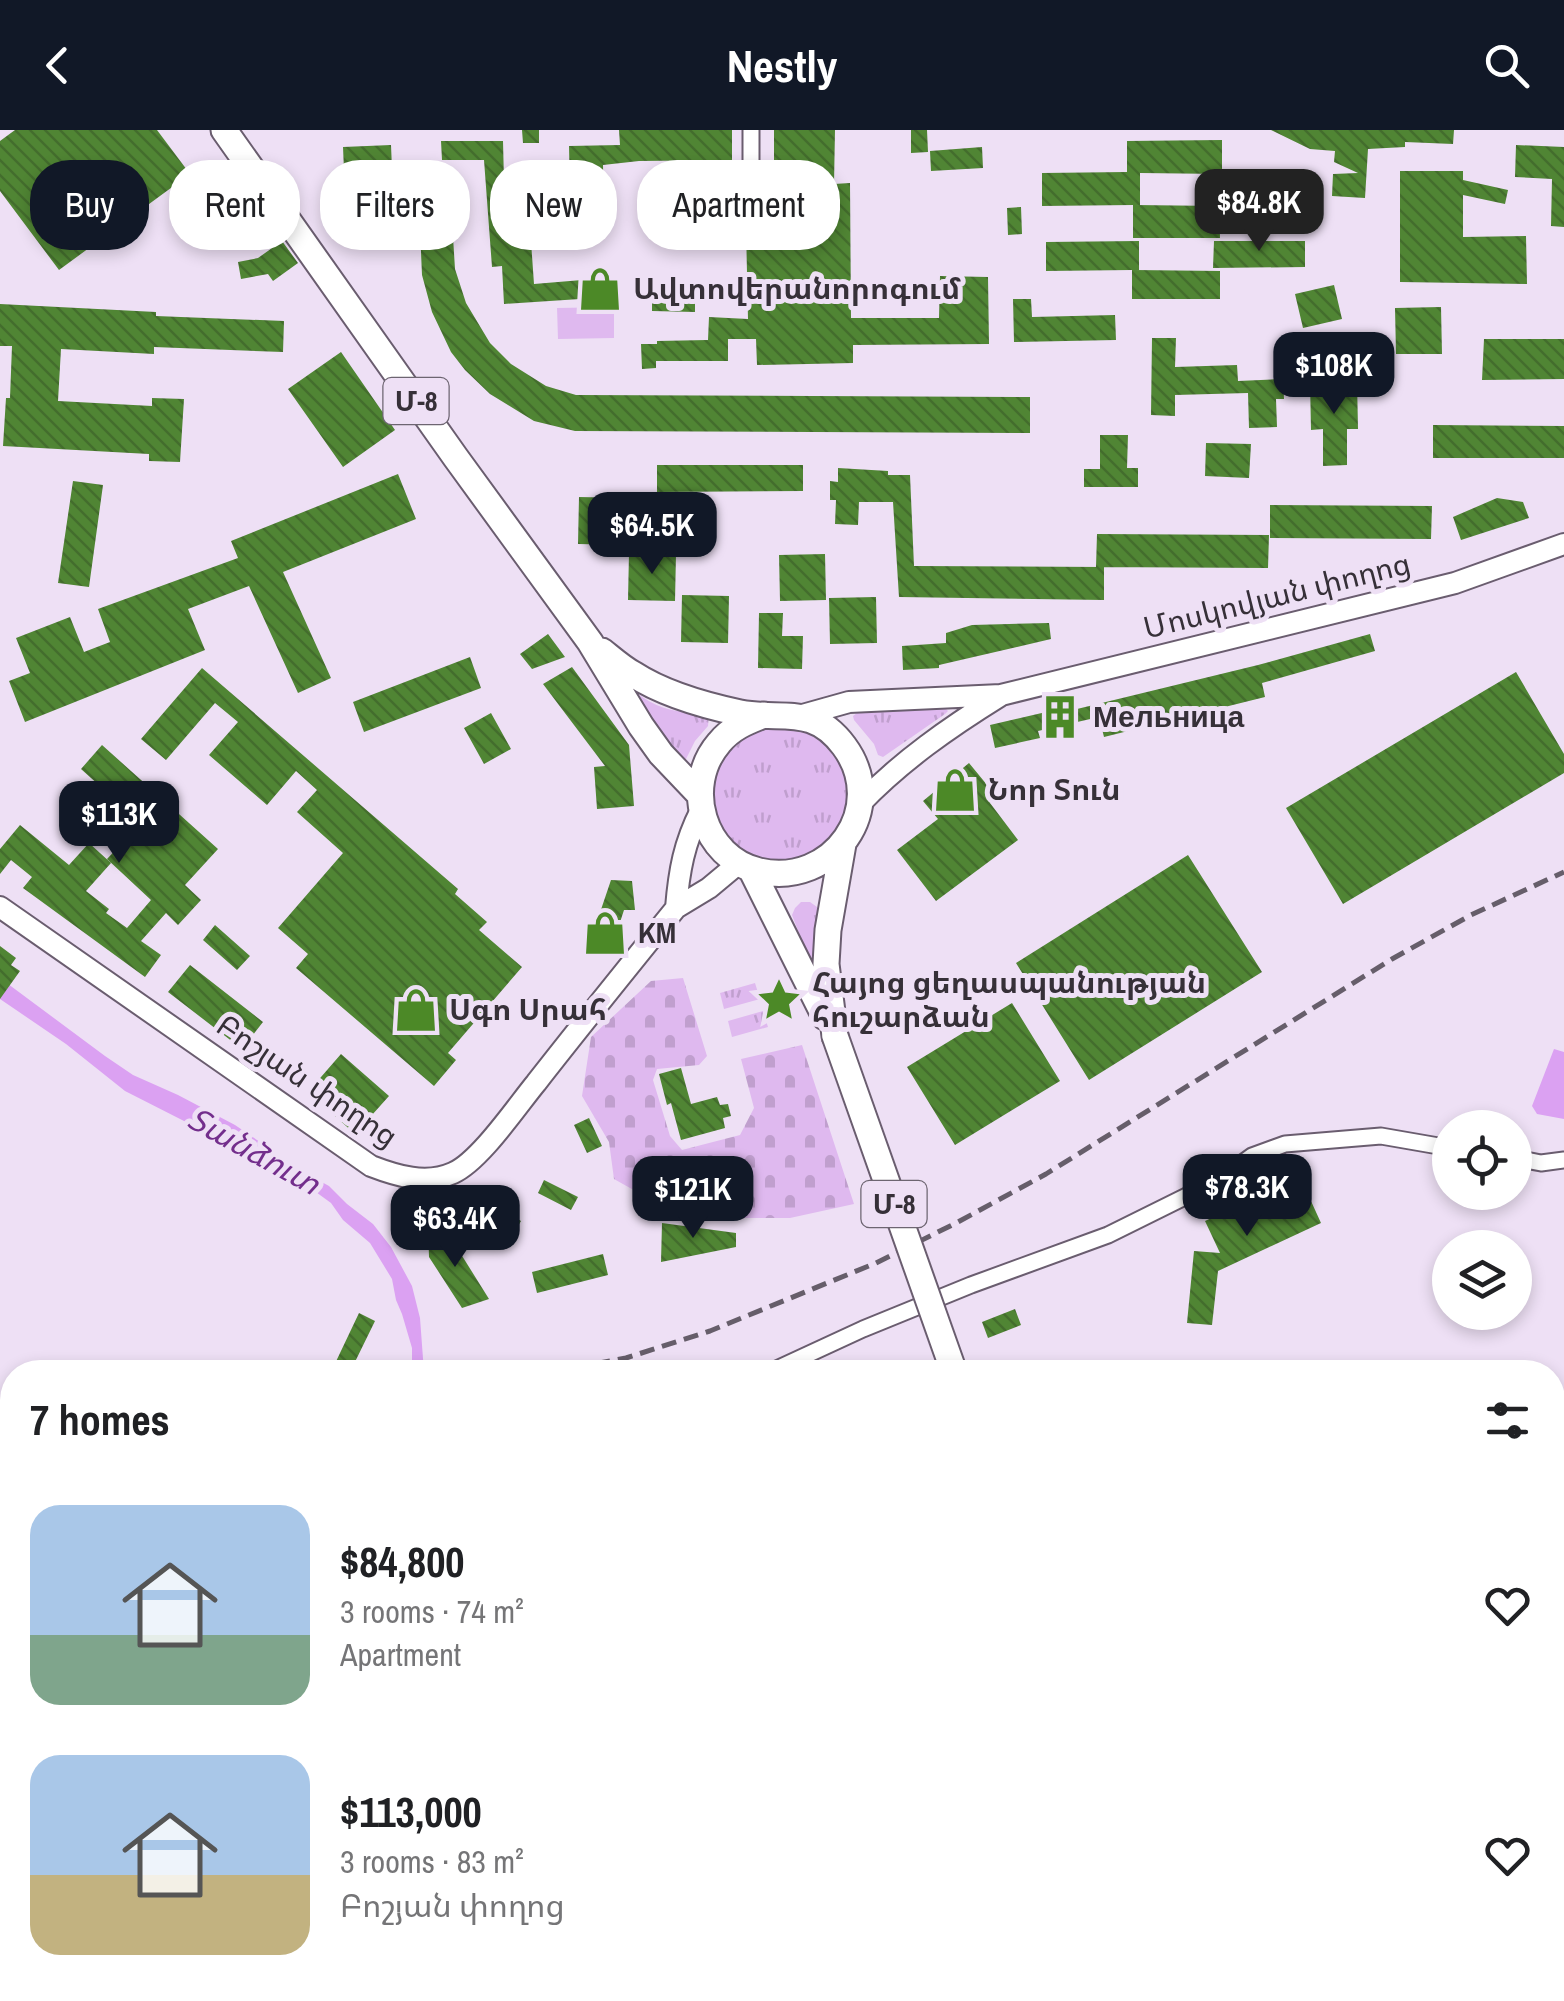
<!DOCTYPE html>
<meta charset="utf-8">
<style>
:root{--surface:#fff;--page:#f2f2f2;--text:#202124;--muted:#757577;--accent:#111827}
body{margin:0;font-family:"Archivo Narrow","Noto Sans Armenian",sans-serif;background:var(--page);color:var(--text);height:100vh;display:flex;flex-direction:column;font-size:38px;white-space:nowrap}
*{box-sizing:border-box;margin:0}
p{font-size:32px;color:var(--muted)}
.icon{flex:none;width:55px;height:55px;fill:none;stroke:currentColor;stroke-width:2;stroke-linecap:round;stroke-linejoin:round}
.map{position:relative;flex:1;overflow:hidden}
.sheet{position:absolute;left:0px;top:1230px;width:1565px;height:642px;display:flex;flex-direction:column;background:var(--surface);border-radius:40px 40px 0 0;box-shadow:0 5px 15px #0003}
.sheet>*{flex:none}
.top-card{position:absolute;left:30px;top:30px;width:1000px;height:90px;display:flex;gap:20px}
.fabs{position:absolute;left:1432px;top:980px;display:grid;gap:20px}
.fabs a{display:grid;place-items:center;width:100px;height:100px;border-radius:50%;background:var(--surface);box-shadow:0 5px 15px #0003;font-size:50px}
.price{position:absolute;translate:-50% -85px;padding:0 22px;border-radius:20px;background:var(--accent);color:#fff;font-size:32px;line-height:65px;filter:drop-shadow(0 2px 5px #0008)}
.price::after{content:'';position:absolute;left:50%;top:60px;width:30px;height:22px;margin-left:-15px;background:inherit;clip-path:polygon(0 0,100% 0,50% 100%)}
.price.on{background:#222;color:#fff}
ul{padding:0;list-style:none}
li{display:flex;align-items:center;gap:30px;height:250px;padding:0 30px}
li span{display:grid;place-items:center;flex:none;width:280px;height:200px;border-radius:30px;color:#555}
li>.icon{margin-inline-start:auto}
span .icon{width:120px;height:120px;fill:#fffc;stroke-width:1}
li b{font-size:42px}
h2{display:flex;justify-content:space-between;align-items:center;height:120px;padding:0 30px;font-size:42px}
.pill{padding:0 35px;border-radius:40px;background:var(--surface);box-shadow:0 5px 15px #0003;font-size:35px;line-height:90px}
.pill.on{background:var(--accent);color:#fff}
header{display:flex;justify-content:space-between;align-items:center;height:130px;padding:0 30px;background:var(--accent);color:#fff;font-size:45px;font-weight:700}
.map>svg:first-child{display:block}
.grass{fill:url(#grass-tufts)}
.forest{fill:url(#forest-crowns)}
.cemetery{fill:url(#cemetery-stones)}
.pitch{fill:#dfb9ef}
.water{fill:#dba1f2}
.building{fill:url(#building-back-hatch)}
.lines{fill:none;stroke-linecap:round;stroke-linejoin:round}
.minor-casing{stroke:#6a5d6f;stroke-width:19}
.tertiary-casing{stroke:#6a5d6f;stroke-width:24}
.trunk-casing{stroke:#6a5d6f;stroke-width:29}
.minor{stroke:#fff;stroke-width:15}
.tertiary{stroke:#fff;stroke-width:20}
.trunk{stroke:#fff;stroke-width:25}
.rail{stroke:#665e6a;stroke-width:5;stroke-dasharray:15 8;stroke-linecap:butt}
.trunk-bridge-casing{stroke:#6a5d6f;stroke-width:29;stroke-linecap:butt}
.trunk-bridge{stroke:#fff;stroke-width:25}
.labels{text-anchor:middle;stroke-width:10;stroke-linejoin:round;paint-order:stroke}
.shield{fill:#eee0f5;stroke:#6d6571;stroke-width:2.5}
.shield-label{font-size:28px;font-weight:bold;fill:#363038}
.poi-label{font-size:30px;font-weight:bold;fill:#363038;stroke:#eee0f5;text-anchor:start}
.street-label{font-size:30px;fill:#363038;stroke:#eee0f5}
.water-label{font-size:32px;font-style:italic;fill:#732e8c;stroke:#eee0f5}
</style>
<header><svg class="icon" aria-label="back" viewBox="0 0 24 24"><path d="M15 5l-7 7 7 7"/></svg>Nestly<svg class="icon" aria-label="search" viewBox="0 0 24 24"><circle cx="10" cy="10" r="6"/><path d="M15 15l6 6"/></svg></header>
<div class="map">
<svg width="1564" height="1871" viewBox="0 0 1564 1871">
<defs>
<pattern id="grass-tufts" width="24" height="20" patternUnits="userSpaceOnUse" patternTransform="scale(2.5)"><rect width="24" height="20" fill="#dfb9ef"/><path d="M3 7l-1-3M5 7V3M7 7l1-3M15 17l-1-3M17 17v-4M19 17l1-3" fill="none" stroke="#c09fce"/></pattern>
<pattern id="forest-crowns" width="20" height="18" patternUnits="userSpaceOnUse" patternTransform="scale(2.5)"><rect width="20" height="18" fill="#dfb9ef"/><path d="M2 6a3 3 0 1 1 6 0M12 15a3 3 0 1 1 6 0" fill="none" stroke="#c09fce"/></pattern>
<pattern id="cemetery-stones" width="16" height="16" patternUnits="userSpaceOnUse" patternTransform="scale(2.5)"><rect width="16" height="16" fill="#dfb9ef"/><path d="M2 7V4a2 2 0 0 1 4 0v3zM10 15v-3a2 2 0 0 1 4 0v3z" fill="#c09fce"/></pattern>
<pattern id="building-back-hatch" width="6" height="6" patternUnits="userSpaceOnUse" patternTransform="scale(2.5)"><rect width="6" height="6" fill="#508534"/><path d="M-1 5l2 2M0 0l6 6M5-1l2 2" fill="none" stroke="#436d2d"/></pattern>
</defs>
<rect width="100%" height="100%" fill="#eee0f5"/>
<path class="grass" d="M627,556C643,568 657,578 677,581C689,582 699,580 709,585L708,596L695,611L684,633L680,634Z
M944,577L948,581L945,584L883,627L878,625L874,614L854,590L853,586L857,583Z
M711 665a68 68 0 1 1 136 0a68 68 0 1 1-136 0Z
M801,772H810L817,777L819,785L813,823L815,845L792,785L795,778Z
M755,853L760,869L724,879L720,863Z
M763,881L768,897L732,907L728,891Z"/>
<path class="forest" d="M301,1234L306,1242H220L227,1235Z"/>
<path class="cemetery" d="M683,848L707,926L699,935L657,939L653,950L670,1006L682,1020L740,1005L754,978L741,929L802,915L854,1074L790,1088H735L646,1067L614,1049L609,1012L582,966L591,907L651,851Z
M12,1680V1860H442L427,1871H0V1682Z"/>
<path class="pitch" d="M614,177V208L558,209L557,178Z"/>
<path class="water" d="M0,848L105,926L133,945L178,965L235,995L307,1044L329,1056L347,1074L373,1094L391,1117L412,1156L420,1188L424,1242H412V1218L402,1184L396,1170L392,1149L370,1113L343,1090L331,1073L309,1057L243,1021L125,961L66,914L0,869Z
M1554,919L1564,922V989L1537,984L1532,976Z"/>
<path class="building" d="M15,0H157L190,44L59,140L0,61V11Z
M522,0H539V13H523Z
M619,0H732V30L639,31L603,35L604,105H571L569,16L620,15Z
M774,0H835L834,54L850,53L851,188H939L940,146L988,147L989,214L853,215V233L757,235L756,209H728V231H656V238L642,239L641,214H657V211L708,210L709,187L748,189L746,97H688V77L756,75L755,51L774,49Z
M911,0H927L928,22L911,23Z
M1271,0H1454L1453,14L1405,12V17L1368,19L1365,68L1332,66L1333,44L1358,43L1334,32L1335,21L1310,19Z
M1222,10V44L1140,43V75H1135L1219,76L1220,108H1133V75L1042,76V43L1127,42V11Z
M441,11H503L504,51L518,50L520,70L528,69L534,154L594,149L595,168L504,174L502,136L492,137L484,30H442Z
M391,15L393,62L345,64L343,17Z
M1516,15L1564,17V97L1551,96L1552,49L1515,47Z
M982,17L983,38L931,41L930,21Z
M233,41L245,58L226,72L214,55Z
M1400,41H1463V50L1508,60L1505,74L1463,65V107L1526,106L1527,154L1400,152Z
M1212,44H1304V74H1212Z
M451,75L455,139L466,173L490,213L511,234L546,256L576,265L1030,267V303L575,301L534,291L490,264L465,240L451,222L432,182L422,145L419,76Z
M1021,77L1022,104L1008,105L1007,78Z
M282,111L298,133L273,151L268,144L241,149L238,132L258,128Z
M1139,111V140H1134L1220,141V169H1132V140L1046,141V112Z
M1214,111H1305V137L1213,138Z
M652,152L695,153V182L652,181Z
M1334,155L1342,189L1303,198L1295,164Z
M1013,169H1031L1032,187L1115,185L1116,210L1014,212Z
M0,174L156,182V186L284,191L283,222L154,217V224L61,219L58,271L152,276V268L184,269L180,332L149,331V324L3,316L6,268H10L12,216H0Z
M1441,177L1442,224H1396L1395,178Z
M1152,208H1176L1175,237L1237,235L1238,251L1283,249L1284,269H1276L1277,297L1249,298L1248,263L1175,265V286L1151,285Z
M1484,209H1564V249L1482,250Z
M341,222L395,300L343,337L288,259Z
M1357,250L1358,299H1347V335L1323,336V299L1311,300L1310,251Z
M1433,295L1564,296V328H1433Z
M1100,305H1128L1127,338H1138V357H1084V339H1100Z
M1206,313L1251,314L1249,348L1205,346Z
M657,335H803V361L657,362Z
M838,338L888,341V345H910L914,436L1104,437V470L899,467L893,372H859L858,395L835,394L836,370H830V351L838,352Z
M398,344L416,389L283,442L331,548L298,563L249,456L188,479L205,520L25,592L9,551L30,543L16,508L70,487L84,522L110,512L98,479L238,428L231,411Z
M73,351L103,355L89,457L58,453Z
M579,367L626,368L625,415L578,414Z
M1497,368L1523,372L1529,388L1461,410L1453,387Z
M1270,375L1432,376L1431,409L1270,408Z
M1097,404L1269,405L1268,438L1096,437Z
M629,423L676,424L675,471L628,470Z
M825,424L826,470L780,471L779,425Z
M682,465L729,466L728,513L681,512Z
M876,467L877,513L830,514L829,468Z
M759,483H783L782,506H803L802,539L758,538Z
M1049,493L1051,509L939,535V538L903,540L902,516L946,513V503L972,495Z
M548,504L565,527L532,539L520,524Z
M1370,504L1375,521L1262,553L1265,567L1104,607L1099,587L1038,601L1040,608L995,618L990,595L1076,575L1077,579L1258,535Z
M470,527L481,558L364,602L353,572Z
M572,537L629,615L634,676L597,679L594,637L605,636L543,554Z
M202,538L458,759L455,764L487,792L479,800L522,837L448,923L456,930L434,956L296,838L308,824L278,798L343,723L297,682L317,660L296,641L267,675L209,625L238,592L215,573L166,630L141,609Z
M1516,542L1564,624V643L1343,774L1286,678Z
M491,583L511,619L484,634L464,598Z
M102,615L218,719L185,755L201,770L178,795L166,783L141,811L161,825L145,847L23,758L32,747L11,730L0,744V719L20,695L69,735L89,713L111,733L86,761L109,779L106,783L127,798L151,770L107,729L141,693L81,639Z
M969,633L997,667L990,673L1018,710L936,771L897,720L938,689L923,671Z
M1188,725L1262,842L1089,950L1016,833Z
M611,750L632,751L635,780H624L609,826L587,821Z
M215,795L250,826L237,840L203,810Z
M0,816L16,828L11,835L20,841L0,869Z
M190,835L263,892L242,919L168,862Z
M1012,873L1060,951L955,1015L907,937Z
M341,924L389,966L355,1004L308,962Z
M681,938L691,974L717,967L720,975L728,974L731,986L723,988L725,998L681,1010L671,973L667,975L659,944Z
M589,988L602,1016L587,1023L574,995Z
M1300,1047L1321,1093L1218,1141L1212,1195L1187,1193L1194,1121L1220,1123L1205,1091Z
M544,1050L578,1067L571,1080L538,1063Z
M494,1075L521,1091L513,1105L486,1089Z
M662,1093L736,1103V1117L661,1132Z
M428,1096L454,1113L489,1169L462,1178L429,1127Z
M603,1124L608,1145L537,1163L532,1142Z
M1015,1179L1021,1195L988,1208L982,1192Z
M359,1183L375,1191L352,1238L343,1242H331Z"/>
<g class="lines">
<g class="minor-casing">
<path id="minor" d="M751,0V41
M1515,1028L1541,1033L1564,1030
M770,1242L863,1199L971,1155L1108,1105L1219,1050L1252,1026L1285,1014L1381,1006L1450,1018"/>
</g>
<g class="tertiary-casing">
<path id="tertiary" d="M799,586L849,572L1001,565L1455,453L1564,414
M860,674C901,631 950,597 1000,566
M0,777L371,1036C397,1046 426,1055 453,1043C480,1031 517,976 536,953C582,894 629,836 676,778L709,758L739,733
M676,778C679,741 684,713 701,680"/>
</g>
<g class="trunk-casing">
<path id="trunk" d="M224,0L456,328L590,512L641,596L661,624L700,665
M602,521C612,529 622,538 633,544C662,563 707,576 740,583C782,591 813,574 844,616C890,678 832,758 759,741C703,728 682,656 719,613C731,598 746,592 764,585
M751,739L825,887
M835,906L826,834L828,800L843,714
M1552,1429L1564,1428
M0,1670L12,1668"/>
</g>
<use href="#minor" class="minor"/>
<use href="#tertiary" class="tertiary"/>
<use href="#trunk" class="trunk"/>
<path class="rail" d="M550,1242L626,1228L710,1201L876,1133L958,1092L1046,1044L1392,829L1471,785L1564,742
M0,1341L12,1339"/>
<g class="trunk-bridge-casing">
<path id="trunk-bridge" d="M835,906L954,1242"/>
</g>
<use href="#trunk-bridge" class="trunk-bridge"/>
</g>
<defs>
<g id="shop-bare" transform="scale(3.45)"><path d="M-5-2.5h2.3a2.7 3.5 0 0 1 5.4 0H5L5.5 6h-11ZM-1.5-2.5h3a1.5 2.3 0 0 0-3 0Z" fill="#4c8927" stroke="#eee0f5" stroke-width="2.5" paint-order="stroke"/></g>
<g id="building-bare" transform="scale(3.45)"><path d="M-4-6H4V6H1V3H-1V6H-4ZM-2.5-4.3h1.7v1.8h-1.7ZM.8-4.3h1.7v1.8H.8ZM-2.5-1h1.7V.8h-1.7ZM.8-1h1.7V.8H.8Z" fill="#4c8927" stroke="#eee0f5" stroke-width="2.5" paint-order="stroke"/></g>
<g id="sight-bare" transform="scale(3.45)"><path d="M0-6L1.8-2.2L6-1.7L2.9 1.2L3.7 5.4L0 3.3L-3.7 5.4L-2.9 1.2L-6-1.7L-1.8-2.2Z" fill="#4c8927" stroke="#eee0f5" stroke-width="2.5" paint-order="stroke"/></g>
</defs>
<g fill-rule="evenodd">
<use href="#shop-bare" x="600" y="159"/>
<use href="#building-bare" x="1060" y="587"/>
<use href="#shop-bare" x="955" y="660"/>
<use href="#shop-bare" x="605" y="803"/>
<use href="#sight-bare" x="779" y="870"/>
<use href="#shop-bare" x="416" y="880"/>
</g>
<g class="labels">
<g class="shield">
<rect x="383.5" y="248" width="65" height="46" rx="8"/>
<rect x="861.5" y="1051" width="65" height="46" rx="8"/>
</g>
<g class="shield-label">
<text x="416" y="281">Մ-8</text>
<text x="894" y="1084">Մ-8</text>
</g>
<g class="poi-label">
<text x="633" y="169">Ավտովերանորոգում</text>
<text x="1093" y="597">Мельница</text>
<text x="988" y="670">Նոր Տուն</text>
<text x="638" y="813">KM</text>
<text x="812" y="863">Հայոց ցեղասպանության<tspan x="812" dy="34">հուշարձան</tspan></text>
<text x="449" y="890">Սգո Սրահ</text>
</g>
<g class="street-label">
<text transform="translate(1277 466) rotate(-14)" y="10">Մոսկովյան փողոց</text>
<text transform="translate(307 951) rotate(34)" y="10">Բոշյան փողոց</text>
</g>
<g class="water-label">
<text transform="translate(254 1021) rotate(29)" y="11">Տանձուտ</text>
</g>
</g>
</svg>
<div class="fabs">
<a><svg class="icon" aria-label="locate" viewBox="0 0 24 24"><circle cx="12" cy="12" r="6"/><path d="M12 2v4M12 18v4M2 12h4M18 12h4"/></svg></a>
<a><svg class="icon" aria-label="layers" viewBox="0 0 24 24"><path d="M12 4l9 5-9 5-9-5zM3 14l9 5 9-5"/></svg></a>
</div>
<b class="price on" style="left:1259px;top:124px">$84.8K</b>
<b class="price" style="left:1334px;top:287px">$108K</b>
<b class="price" style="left:652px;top:447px">$64.5K</b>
<b class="price" style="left:119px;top:736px">$113K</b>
<b class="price" style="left:1247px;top:1109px">$78.3K</b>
<b class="price" style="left:693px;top:1111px">$121K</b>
<b class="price" style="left:455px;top:1140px">$63.4K</b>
<div class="top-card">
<a class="pill on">Buy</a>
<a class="pill">Rent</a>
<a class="pill">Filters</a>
<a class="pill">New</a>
<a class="pill">Apartment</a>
</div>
<section class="sheet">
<h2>7 homes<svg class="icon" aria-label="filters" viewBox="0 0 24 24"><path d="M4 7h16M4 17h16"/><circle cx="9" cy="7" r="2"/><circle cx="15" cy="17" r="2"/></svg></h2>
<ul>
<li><span style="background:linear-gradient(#a9c7e8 65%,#7fa58c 0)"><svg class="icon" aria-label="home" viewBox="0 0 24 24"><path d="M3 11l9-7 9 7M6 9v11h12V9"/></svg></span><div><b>$84,800</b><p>3 rooms · 74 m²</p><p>Apartment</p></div><svg class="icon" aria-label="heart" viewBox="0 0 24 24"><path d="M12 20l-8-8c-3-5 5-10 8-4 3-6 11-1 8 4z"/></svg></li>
<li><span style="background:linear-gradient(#a9c7e8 60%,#c2b280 0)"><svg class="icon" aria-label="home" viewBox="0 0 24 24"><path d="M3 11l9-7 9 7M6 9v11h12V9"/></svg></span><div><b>$113,000</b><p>3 rooms · 83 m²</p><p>Բոշյան փողոց</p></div><svg class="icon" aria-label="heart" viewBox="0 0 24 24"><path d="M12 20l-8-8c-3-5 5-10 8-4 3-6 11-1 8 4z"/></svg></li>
</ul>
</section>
</div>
